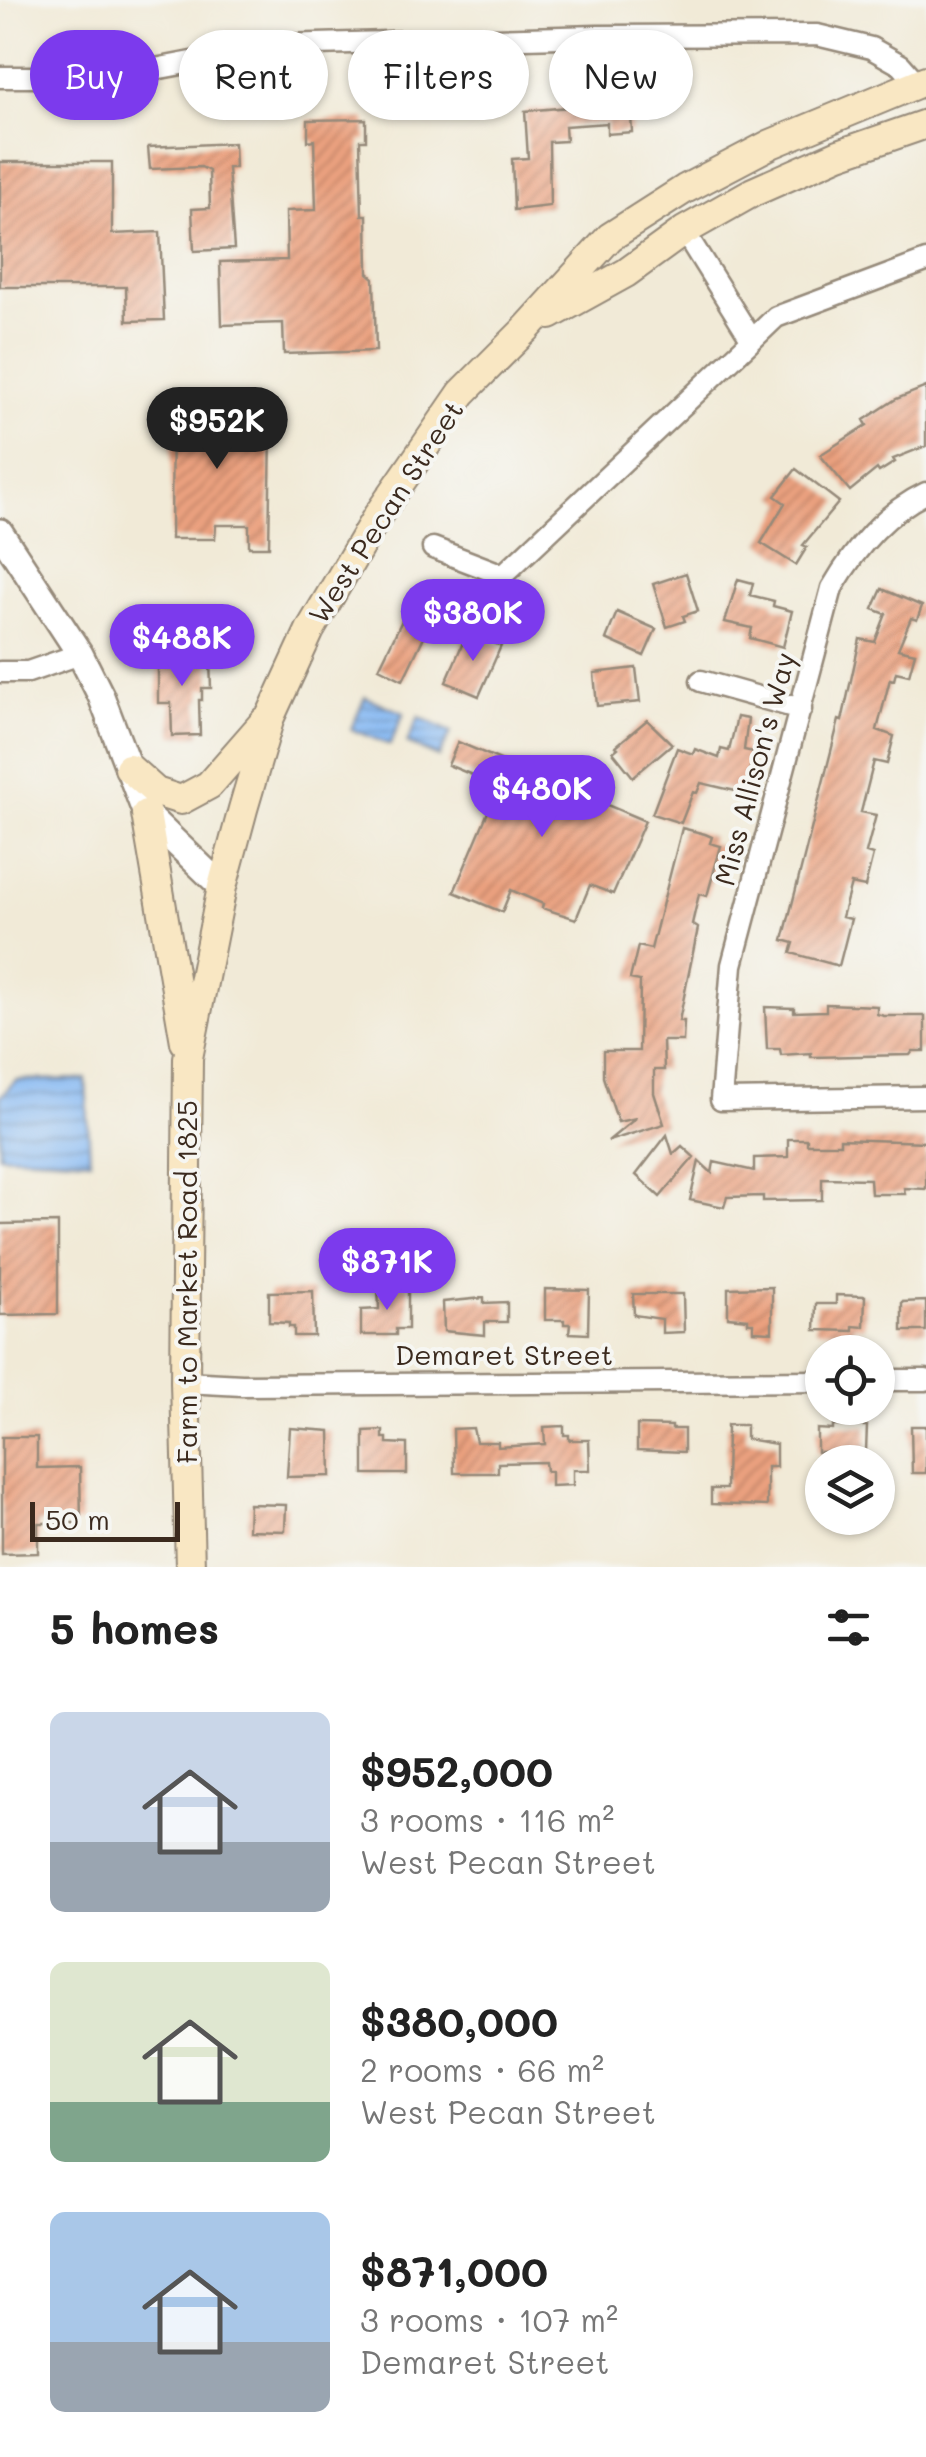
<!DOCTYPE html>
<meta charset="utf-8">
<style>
:root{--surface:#fff;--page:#f2f2f2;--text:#222;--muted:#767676;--accent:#7c3aed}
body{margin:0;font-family:Mali,sans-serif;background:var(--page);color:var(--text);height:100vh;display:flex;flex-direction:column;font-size:38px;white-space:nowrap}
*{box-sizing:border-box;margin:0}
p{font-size:32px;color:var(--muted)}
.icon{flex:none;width:55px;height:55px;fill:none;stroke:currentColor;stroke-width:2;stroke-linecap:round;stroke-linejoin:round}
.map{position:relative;height:1567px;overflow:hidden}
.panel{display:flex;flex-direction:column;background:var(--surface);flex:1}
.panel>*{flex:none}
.banner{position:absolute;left:30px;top:30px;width:868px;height:90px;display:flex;gap:20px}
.buttons{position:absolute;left:805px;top:1335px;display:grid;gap:20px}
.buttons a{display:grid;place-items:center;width:90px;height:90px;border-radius:50%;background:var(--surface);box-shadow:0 2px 8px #0004;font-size:50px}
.scale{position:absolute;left:30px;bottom:25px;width:150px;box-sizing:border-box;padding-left:10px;border:5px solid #3b2a1e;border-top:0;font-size:28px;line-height:35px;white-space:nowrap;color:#3b2a1e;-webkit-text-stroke:8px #f6f6f2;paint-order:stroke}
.price{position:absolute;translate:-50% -85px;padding:0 22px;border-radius:35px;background:var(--accent);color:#fff;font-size:32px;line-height:65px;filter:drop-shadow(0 2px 5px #0008)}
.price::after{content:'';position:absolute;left:50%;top:60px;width:30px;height:22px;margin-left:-15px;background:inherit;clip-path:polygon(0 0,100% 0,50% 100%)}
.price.current{background:#222;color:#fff}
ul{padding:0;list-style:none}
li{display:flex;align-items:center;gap:30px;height:250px;padding:0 50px}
li span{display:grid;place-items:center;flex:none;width:280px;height:200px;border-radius:15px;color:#555}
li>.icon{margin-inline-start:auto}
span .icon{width:120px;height:120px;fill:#fffc;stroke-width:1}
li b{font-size:42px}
h2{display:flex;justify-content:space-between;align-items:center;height:120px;padding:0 50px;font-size:42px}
.tag{padding:0 35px;border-radius:45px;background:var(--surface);box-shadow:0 2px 8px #0004;font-size:35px;line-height:90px}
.tag.current{background:var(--accent);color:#fff}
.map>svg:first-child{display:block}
.water{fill:url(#water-rules);stroke:#617288;stroke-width:2.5}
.building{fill:url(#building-hatch)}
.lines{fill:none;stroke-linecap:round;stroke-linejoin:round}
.minor-casing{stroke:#968a7a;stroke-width:25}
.tertiary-casing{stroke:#968a7a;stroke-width:30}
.secondary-casing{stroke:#968a7a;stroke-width:32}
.minor{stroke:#fff;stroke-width:20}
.tertiary{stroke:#fff;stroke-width:25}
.secondary{stroke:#f9e7c3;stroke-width:28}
.labels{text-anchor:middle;stroke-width:8;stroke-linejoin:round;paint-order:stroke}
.street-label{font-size:28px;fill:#3b2a1e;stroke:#f6f6f2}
</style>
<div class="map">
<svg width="926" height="1567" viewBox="0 0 926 1567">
<defs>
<pattern id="water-rules" width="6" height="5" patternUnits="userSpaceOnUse" patternTransform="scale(2.5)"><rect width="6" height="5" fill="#87b9f3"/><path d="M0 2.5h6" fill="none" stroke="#7097c4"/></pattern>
<pattern id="building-hatch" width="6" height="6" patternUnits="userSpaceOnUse" patternTransform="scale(2.5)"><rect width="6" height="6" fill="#eba17f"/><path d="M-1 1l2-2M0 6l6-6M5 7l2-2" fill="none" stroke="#c08367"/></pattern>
</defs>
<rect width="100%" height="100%" fill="#f6f6f2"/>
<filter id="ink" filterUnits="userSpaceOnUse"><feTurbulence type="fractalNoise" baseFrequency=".01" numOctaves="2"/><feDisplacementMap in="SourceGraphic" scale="20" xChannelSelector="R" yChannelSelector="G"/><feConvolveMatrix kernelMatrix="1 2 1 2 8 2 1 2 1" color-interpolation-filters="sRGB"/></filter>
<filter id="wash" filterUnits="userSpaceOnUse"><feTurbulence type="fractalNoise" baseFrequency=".0048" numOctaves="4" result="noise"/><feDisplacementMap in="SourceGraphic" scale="40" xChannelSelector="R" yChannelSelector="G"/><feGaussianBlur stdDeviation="2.25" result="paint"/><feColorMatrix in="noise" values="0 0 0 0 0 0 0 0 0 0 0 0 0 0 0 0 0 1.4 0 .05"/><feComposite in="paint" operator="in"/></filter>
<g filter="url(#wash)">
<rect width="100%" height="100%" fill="#f1ead7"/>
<path class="water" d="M365,697L404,713L390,745L351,729Z
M419,717L451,732L439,757L407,743Z
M86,1079L90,1160L0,1155V1097L16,1080Z"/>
<g id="blocks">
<path class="building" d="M629,82L632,132L607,134V123L565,126L566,141L549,142L550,206L514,210L512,159L528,158L525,111L602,104L600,83Z
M366,119V140H360L362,215H367L368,273L374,278L376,351L284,354L283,323L222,325L220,262L287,260L286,211L316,210L314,140L308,141V120Z
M234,143L235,168H228L234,249L194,251L192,209L210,208L209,171L201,167L150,169L148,147Z
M0,162H112V234L160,232L164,320L127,321L126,287H0Z
M926,387V446L893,459L895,462L879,472L877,469L850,491L820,455L867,425L864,420L896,399Z
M172,394H228V431H271L269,547H249V525H216L215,539H171Z
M796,469L839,502L803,545L807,547L796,565L761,543L785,503L775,496Z
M686,573L698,611L683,616L685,621L667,627L653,584Z
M738,579L753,583L750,595L774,601L773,606L792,611L783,647L750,638L752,628L725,622Z
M882,589L922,606L917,620L911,618L898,649L915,653L909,675L896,672L894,680L890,679L877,730L894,736L887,764L874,761L861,812L876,815L866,853L873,855L865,887L851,884L842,917L851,919L839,966L791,953L794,943L783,940L839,720L842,721L860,639L875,642L886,614L873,609Z
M408,608L432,620L403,680L379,668Z
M617,612L656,629L644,656L606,639Z
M468,631L501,646L479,696L446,682Z
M179,646L180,661L210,660L211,688H202V700H199L200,735L172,736L171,703H158V647Z
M636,668L640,702L597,706L594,673Z
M737,717L748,719L744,750L754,752L744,793L701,783L697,793L693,792L681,823L652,814L677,748L693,754L695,749L719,758L721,749L729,751Z
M647,720L672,744L633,777L613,752L618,748L616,746Z
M458,742L645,821L613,894L590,885L576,919L542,908L543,904L511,890L502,912L454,892L499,786L448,765Z
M682,828L705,834L712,837L710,843L721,846L707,896L699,894L692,924L698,928L679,1021H684L683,1041H663L664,1070H654V1093L664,1124L608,1141L636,1118L618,1122L603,1077V1051H639L640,981L630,979L638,946L651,949Z
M826,1004L877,1006V1014L884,1016H925V1051H913L910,1055L811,1057V1053L781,1055L780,1049H767L765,1007L794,1008V1012L826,1011Z
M667,1135L673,1154L682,1146L694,1157L660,1197L636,1175Z
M788,1139H807V1144H840V1139L926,1142V1189L904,1188L905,1194H871L870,1179L822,1178V1200L763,1201V1196L727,1197L724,1207L690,1200L699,1161L712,1173L714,1162L754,1171V1158L788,1157Z
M58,1223V1314L0,1315V1224Z
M378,1286H408V1329H396V1335H361V1310L379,1309Z
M772,1287V1332L753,1331V1323H748V1319L728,1317V1288Z
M545,1289L589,1290L588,1334L569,1333L570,1324H564V1320H545Z
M313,1291L314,1336H294V1327H289V1323L269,1322V1292Z
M633,1294H683L684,1332L662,1333V1319L634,1315Z
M836,1295L865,1296L864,1327L853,1326V1331L815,1330L816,1304H836Z
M484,1298V1303L507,1302V1322H485V1335L444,1331L443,1302Z
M926,1301V1331H902V1302Z
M637,1425L672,1426V1429H684V1452L637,1450Z
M727,1425H746V1439L776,1444V1467H767V1506L711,1504V1489H726Z
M564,1426V1435H569V1440H589L590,1470H573V1485L551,1486V1471H546L545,1462L498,1463V1473H454L453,1429L473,1428L476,1442H498V1447L545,1444L544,1427Z
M833,1426H867L866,1451L817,1452V1429L833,1430Z
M911,1426H926V1473H912Z
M290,1428L330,1431L331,1476L287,1477Z
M383,1430V1438H387V1443L407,1444V1474H364V1431Z
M2,1437H37V1468L80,1467L81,1523H38V1553L2,1554Z
M249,1504L286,1505L285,1531L248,1530Z"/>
</g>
</g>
<g filter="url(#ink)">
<use href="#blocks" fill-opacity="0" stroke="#968a7a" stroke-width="2.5"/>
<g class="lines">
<g class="minor-casing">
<path id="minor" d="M0,77H113L281,45L598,36L817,35L871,48L901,65L916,82
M752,340L776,317L926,261
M926,493C884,513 855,549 832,588L732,965L721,1100L926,1097
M433,548L503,575L752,340L684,231
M0,672H28L80,654
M701,681L801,709
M878,1380H926
M185,1382L242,1385L822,1381"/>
</g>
<g class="tertiary-casing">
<path id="tertiary" d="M0,532L80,654L101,696L146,814L222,887"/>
</g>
<g class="secondary-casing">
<path id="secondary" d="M550,315L626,273L684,231L753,192L839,154L926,124
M129,768L156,792L181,800L209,785L265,721
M146,814L185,1042
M190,1567L185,1382L188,1058L222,887L243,809L270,717L310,630L378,515L462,393L527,328L610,237L685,189L771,144L926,80"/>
</g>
<use href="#minor" class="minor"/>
<use href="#tertiary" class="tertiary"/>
<use href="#secondary" class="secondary"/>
</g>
</g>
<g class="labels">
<g class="street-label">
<text transform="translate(386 512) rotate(-57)" y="10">West Pecan Street</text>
<text transform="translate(755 769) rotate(-75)" y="10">Miss Allison's Way</text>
<text transform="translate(187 1282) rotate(-90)" y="10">Farm to Market Road 1825</text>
<text x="504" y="1365">Demaret Street</text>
</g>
</g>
</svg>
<div class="buttons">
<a><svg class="icon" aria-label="locate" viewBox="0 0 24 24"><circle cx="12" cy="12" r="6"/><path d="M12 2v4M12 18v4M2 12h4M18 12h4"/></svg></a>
<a><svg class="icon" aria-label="layers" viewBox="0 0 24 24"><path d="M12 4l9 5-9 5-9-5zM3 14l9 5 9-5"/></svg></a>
</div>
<div class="scale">50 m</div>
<b class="price current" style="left:217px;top:472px">$952K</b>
<b class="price" style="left:473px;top:664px">$380K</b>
<b class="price" style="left:182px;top:689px">$488K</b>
<b class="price" style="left:542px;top:840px">$480K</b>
<b class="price" style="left:387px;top:1313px">$871K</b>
<div class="banner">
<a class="tag current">Buy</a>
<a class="tag">Rent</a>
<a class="tag">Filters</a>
<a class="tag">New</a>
</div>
</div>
<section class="panel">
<h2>5 homes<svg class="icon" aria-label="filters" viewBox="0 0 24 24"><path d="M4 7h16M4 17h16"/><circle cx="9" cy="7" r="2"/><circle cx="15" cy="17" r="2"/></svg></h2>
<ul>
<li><span style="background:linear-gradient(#c9d6e8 65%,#9aa5b1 0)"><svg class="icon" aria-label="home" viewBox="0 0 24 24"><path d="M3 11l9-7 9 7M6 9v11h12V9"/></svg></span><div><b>$952,000</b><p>3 rooms · 116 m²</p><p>West Pecan Street</p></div></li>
<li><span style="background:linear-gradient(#dfe7d0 70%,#7fa58c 0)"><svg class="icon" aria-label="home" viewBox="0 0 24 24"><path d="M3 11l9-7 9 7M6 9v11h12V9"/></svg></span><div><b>$380,000</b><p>2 rooms · 66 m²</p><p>West Pecan Street</p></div></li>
<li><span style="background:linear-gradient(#a9c7e8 65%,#9aa5b1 0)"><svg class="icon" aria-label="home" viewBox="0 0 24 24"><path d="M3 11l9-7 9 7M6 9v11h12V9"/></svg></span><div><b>$871,000</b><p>3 rooms · 107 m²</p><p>Demaret Street</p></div></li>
</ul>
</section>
